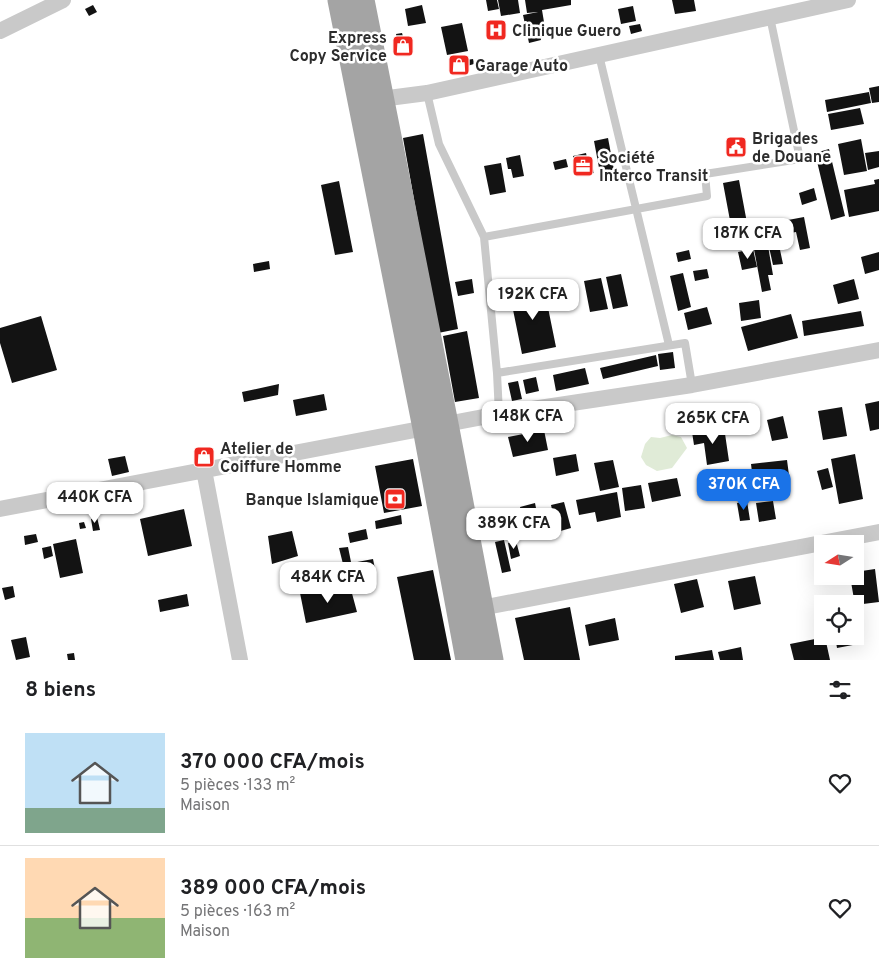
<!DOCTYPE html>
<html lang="fr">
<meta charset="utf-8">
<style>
:root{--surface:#fff;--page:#f2f2f2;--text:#202124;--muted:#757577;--line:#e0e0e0;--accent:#1a73e8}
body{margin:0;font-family:Overpass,sans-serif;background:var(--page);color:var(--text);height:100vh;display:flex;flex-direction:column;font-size:19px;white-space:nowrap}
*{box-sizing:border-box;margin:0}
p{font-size:16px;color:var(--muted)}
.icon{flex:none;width:28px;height:28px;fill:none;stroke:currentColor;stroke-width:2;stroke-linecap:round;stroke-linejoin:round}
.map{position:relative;height:660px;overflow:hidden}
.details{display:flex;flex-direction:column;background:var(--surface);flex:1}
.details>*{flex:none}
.needle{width:32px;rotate:258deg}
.tools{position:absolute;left:814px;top:535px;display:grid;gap:10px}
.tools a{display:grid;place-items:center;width:50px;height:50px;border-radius:0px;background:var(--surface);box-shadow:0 5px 20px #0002;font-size:25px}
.price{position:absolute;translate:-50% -42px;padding:0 11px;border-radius:10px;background:#fff;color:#222;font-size:16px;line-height:32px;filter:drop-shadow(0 1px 2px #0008)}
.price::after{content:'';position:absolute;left:50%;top:30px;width:15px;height:11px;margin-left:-8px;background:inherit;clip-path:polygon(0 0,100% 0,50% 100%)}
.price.on{background:var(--accent);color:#fff}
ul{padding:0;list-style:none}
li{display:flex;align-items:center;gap:15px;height:125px;padding:0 25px}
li+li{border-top:1px solid var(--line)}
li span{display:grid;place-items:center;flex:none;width:140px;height:100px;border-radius:0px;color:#555}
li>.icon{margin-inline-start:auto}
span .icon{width:60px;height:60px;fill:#fffc;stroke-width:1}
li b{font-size:21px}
h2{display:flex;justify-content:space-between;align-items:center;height:60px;padding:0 25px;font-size:21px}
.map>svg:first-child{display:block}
.green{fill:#e0ebd7}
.building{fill:#131313}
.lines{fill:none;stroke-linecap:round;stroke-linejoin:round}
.lane{stroke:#c9c9c9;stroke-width:8}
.street{stroke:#c9c9c9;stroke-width:16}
.primary{stroke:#a4a4a4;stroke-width:25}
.labels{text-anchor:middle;stroke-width:5;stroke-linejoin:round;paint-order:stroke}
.poi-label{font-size:16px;font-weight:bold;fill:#2c2c2c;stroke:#fff;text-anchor:start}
</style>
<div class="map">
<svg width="879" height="660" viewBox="0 0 879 660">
<rect width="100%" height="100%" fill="#fff"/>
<path class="green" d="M672,435L681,437L687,448L672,468L657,471L646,465L641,457L645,444L651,437L660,438Z"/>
<path class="building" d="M486,0H497L499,9L488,11Z
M498,0H518L520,13L501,16Z
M525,0H571V5L542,10L546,34L540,35L541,40L529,43L523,15L538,12L527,13Z
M672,0H694L696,11L675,14Z
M93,5L97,12L89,16L85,9Z
M422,5L426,23L408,26L405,9Z
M633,6L636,21L621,24L618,9Z
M462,23L468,51L447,55L441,27Z
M640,24L642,31L631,34L629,26Z
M402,33L407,50L400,52L396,34Z
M463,59L466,71L453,74L450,62Z
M473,59L474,64L467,66L466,60Z
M879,86V102L872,103L869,88Z
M869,92L871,103L827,112L825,100Z
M860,108L864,124L831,130L828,114Z
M423,134L458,329L438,333L403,138Z
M608,138L614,170L600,173L594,141Z
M861,139L867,171L844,175L838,144Z
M829,149L845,216L831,220L815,153Z
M879,151V167L868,170L865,153Z
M586,153L588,162L591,161L594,173L577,176L573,156Z
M520,155L524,176L513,178L511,169H508L506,158Z
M566,159L568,167L555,170L553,162Z
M501,163L506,192L490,195L484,166Z
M879,179V211L849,217L844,190L875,184L874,180Z
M739,180L750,239L734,242L723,183Z
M339,181L353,252L335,255L321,185Z
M814,188L817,200L802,205L799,193Z
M804,217L810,248L800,250L796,232L790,233L788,220Z
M770,228L773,244L753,247L750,231Z
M724,229L727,243L713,245L711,232Z
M779,245L783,264L773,265L769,247Z
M768,246L773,275H768L771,290L762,292L754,249Z
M753,249L757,267L742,270L738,252Z
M689,250L691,259L678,262L676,253Z
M879,252V270L865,274L861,257Z
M269,261L270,269L254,272L253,264Z
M707,269L709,278L695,281L693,271Z
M683,273L691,307L678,311L670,276Z
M621,274L628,306L613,309L606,277Z
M601,278L608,309L590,312L584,281Z
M472,279L474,293L458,296L455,282Z
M854,279L859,299L838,304L833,285Z
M544,288L556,347L522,354L510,295Z
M759,300L761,318L741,321L739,303Z
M707,307L712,324L688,330L684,313Z
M861,311L864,326L804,336L802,321Z
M791,314L798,338L748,351L741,327Z
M41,316L57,370L12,383L0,343V328Z
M467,331L479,398L455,402L443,336Z
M673,352L675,368L660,370L658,354Z
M656,355L658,366L603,379L600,368Z
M585,368L589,384L556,391L553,375Z
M536,377L539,391L526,394L523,380Z
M518,381L522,399L512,401L508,383Z
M279,384L278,395L244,402L242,392Z
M324,394L327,410L296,416L293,400Z
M879,401V429L870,431L865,404Z
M842,407L847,436L823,440L818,411Z
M783,416L788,438L772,441L767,420Z
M724,427L729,461L707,465L704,443L694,445L692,432Z
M544,430L548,450L513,457L508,437Z
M576,454L579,471L556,476L553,458Z
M855,454L863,499L839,504L831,459Z
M125,456L129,472L112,476L108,459Z
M413,459L422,506L384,513L375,466Z
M613,460L619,487L600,491L594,463Z
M787,460L790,483L754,488L751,464Z
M828,468L833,487L822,490L817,471Z
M677,478L681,496L652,502L648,483Z
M641,485L645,508L625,511L622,488Z
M617,492L621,517L597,522L595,512L579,515L576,500Z
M747,501L750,520L740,521L737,503Z
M773,501L776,519L759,522L756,503Z
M564,502L571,528L557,532L551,505Z
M535,503L537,513L522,516L520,507Z
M184,509L192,546L148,556L140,519Z
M498,511L503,531L494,534L489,513Z
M401,515L402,524L376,529L375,521Z
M97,517L100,530L93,531L91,519Z
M84,522L86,528L80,529L79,523Z
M366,529L368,539L350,543L348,533Z
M292,531L298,556L272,564L268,536Z
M36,534L38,542L25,545L24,536Z
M76,539L83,573L60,578L53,544Z
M504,540L511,571L502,573L495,542Z
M516,541L520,556L511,559L508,543Z
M51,546L53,556L44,559L42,548Z
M348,547L351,562L343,564L339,548Z
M373,559L375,569L355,574L352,563Z
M875,569L879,602L855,605L850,576H855V572Z
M433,570L451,660H414L397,577Z
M755,576L761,604L734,610L728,581Z
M697,579L704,607L681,613L674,584Z
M13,586L15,597L5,600L2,588Z
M350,586L357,612L306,623L300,593Z
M187,594L189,606L160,612L158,600Z
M570,607L580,660H524L515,618Z
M615,618L619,640L589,646L585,625Z
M855,630L858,644L837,648L835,636H855Z
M26,637L30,657L16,660L11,640Z
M825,637L830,660H794L790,644Z
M741,647L743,660H720L718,652Z
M712,650L714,660H675V656Z
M74,653L75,660H68L67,654Z"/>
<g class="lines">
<path class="lane" d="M599,55L669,345
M427,93L439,144L484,237L497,373L499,414
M484,237L707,196L705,174L800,159L770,17
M497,373L685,343L692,385"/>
<path class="street" d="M0,31L63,0
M373,100L427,93L848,0
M204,470L240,660
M0,509L499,414L692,385L879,350
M481,608L879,532"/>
<path class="primary" d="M340,0L425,428L468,660
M362,0L446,424L491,660"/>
</g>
<defs>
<g id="hospital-square" transform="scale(1.125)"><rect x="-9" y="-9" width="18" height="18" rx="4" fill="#f02820" stroke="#fff"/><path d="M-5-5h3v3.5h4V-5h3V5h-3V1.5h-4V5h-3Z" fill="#fff"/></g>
<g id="shop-square" transform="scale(1.125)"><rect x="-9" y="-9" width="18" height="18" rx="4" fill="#f02820" stroke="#fff"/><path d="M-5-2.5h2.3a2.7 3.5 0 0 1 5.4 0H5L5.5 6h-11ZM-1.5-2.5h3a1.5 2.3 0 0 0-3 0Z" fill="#fff"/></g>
<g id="civic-square" transform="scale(1.125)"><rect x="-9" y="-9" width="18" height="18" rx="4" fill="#f02820" stroke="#fff"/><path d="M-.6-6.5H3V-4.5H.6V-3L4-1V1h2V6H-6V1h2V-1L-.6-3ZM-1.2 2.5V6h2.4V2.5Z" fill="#fff"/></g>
<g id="office-square" transform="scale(1.125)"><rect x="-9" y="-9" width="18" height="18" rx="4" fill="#f02820" stroke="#fff"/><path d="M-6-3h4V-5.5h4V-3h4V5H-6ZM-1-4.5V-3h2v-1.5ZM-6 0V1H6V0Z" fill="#fff"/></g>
<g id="bank-square" transform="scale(1.125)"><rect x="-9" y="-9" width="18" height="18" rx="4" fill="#f02820" stroke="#fff"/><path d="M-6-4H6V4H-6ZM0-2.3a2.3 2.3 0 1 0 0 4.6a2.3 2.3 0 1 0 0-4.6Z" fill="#fff"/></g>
</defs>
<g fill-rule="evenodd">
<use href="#hospital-square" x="496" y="30"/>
<use href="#shop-square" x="403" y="46"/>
<use href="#shop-square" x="459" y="65"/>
<use href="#civic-square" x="736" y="147"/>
<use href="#office-square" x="583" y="166"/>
<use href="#shop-square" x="204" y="457"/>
<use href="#bank-square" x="395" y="499"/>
</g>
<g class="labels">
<g class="poi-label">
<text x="512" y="36">Clinique Guero</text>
<text x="387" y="43" text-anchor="end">Express<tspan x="387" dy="18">Copy Service</tspan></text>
<text x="475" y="71">Garage Auto</text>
<text x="752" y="144">Brigades<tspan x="752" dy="18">de Douane</tspan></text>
<text x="599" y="163">Société<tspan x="599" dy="18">Interco Transit</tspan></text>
<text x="220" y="454">Atelier de<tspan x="220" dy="18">Coiffure Homme</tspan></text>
<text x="379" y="505" text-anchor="end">Banque Islamique</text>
</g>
</g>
</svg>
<div class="tools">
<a><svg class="needle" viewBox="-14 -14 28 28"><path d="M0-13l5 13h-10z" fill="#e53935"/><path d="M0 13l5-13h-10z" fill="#757577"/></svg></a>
<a><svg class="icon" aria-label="locate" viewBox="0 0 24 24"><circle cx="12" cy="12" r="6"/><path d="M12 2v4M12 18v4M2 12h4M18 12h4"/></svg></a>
</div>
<b class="price" style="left:748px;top:260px">187K CFA</b>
<b class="price" style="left:533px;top:321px">192K CFA</b>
<b class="price" style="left:528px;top:443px">148K CFA</b>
<b class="price" style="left:713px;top:445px">265K CFA</b>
<b class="price on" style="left:744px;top:511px">370K CFA</b>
<b class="price" style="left:95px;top:524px">440K CFA</b>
<b class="price" style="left:514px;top:550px">389K CFA</b>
<b class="price" style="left:328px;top:604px">484K CFA</b>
</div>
<section class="details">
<h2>8 biens<svg class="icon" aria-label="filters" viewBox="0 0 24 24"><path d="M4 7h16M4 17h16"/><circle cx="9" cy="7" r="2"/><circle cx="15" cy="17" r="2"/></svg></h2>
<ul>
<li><span style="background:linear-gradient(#bfe0f5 75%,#7fa58c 0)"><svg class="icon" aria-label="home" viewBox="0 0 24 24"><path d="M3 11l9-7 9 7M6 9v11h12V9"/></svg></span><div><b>370 000 CFA/mois</b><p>5 pièces · 133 m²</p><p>Maison</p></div><svg class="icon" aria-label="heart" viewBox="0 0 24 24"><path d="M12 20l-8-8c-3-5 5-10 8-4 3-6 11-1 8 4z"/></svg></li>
<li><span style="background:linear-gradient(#ffd9b3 60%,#8fb573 0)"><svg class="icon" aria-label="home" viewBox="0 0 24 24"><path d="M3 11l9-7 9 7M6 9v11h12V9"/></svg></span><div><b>389 000 CFA/mois</b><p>5 pièces · 163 m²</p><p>Maison</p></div><svg class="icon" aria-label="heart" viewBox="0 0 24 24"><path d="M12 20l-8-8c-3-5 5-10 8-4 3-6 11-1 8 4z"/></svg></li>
</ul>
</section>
